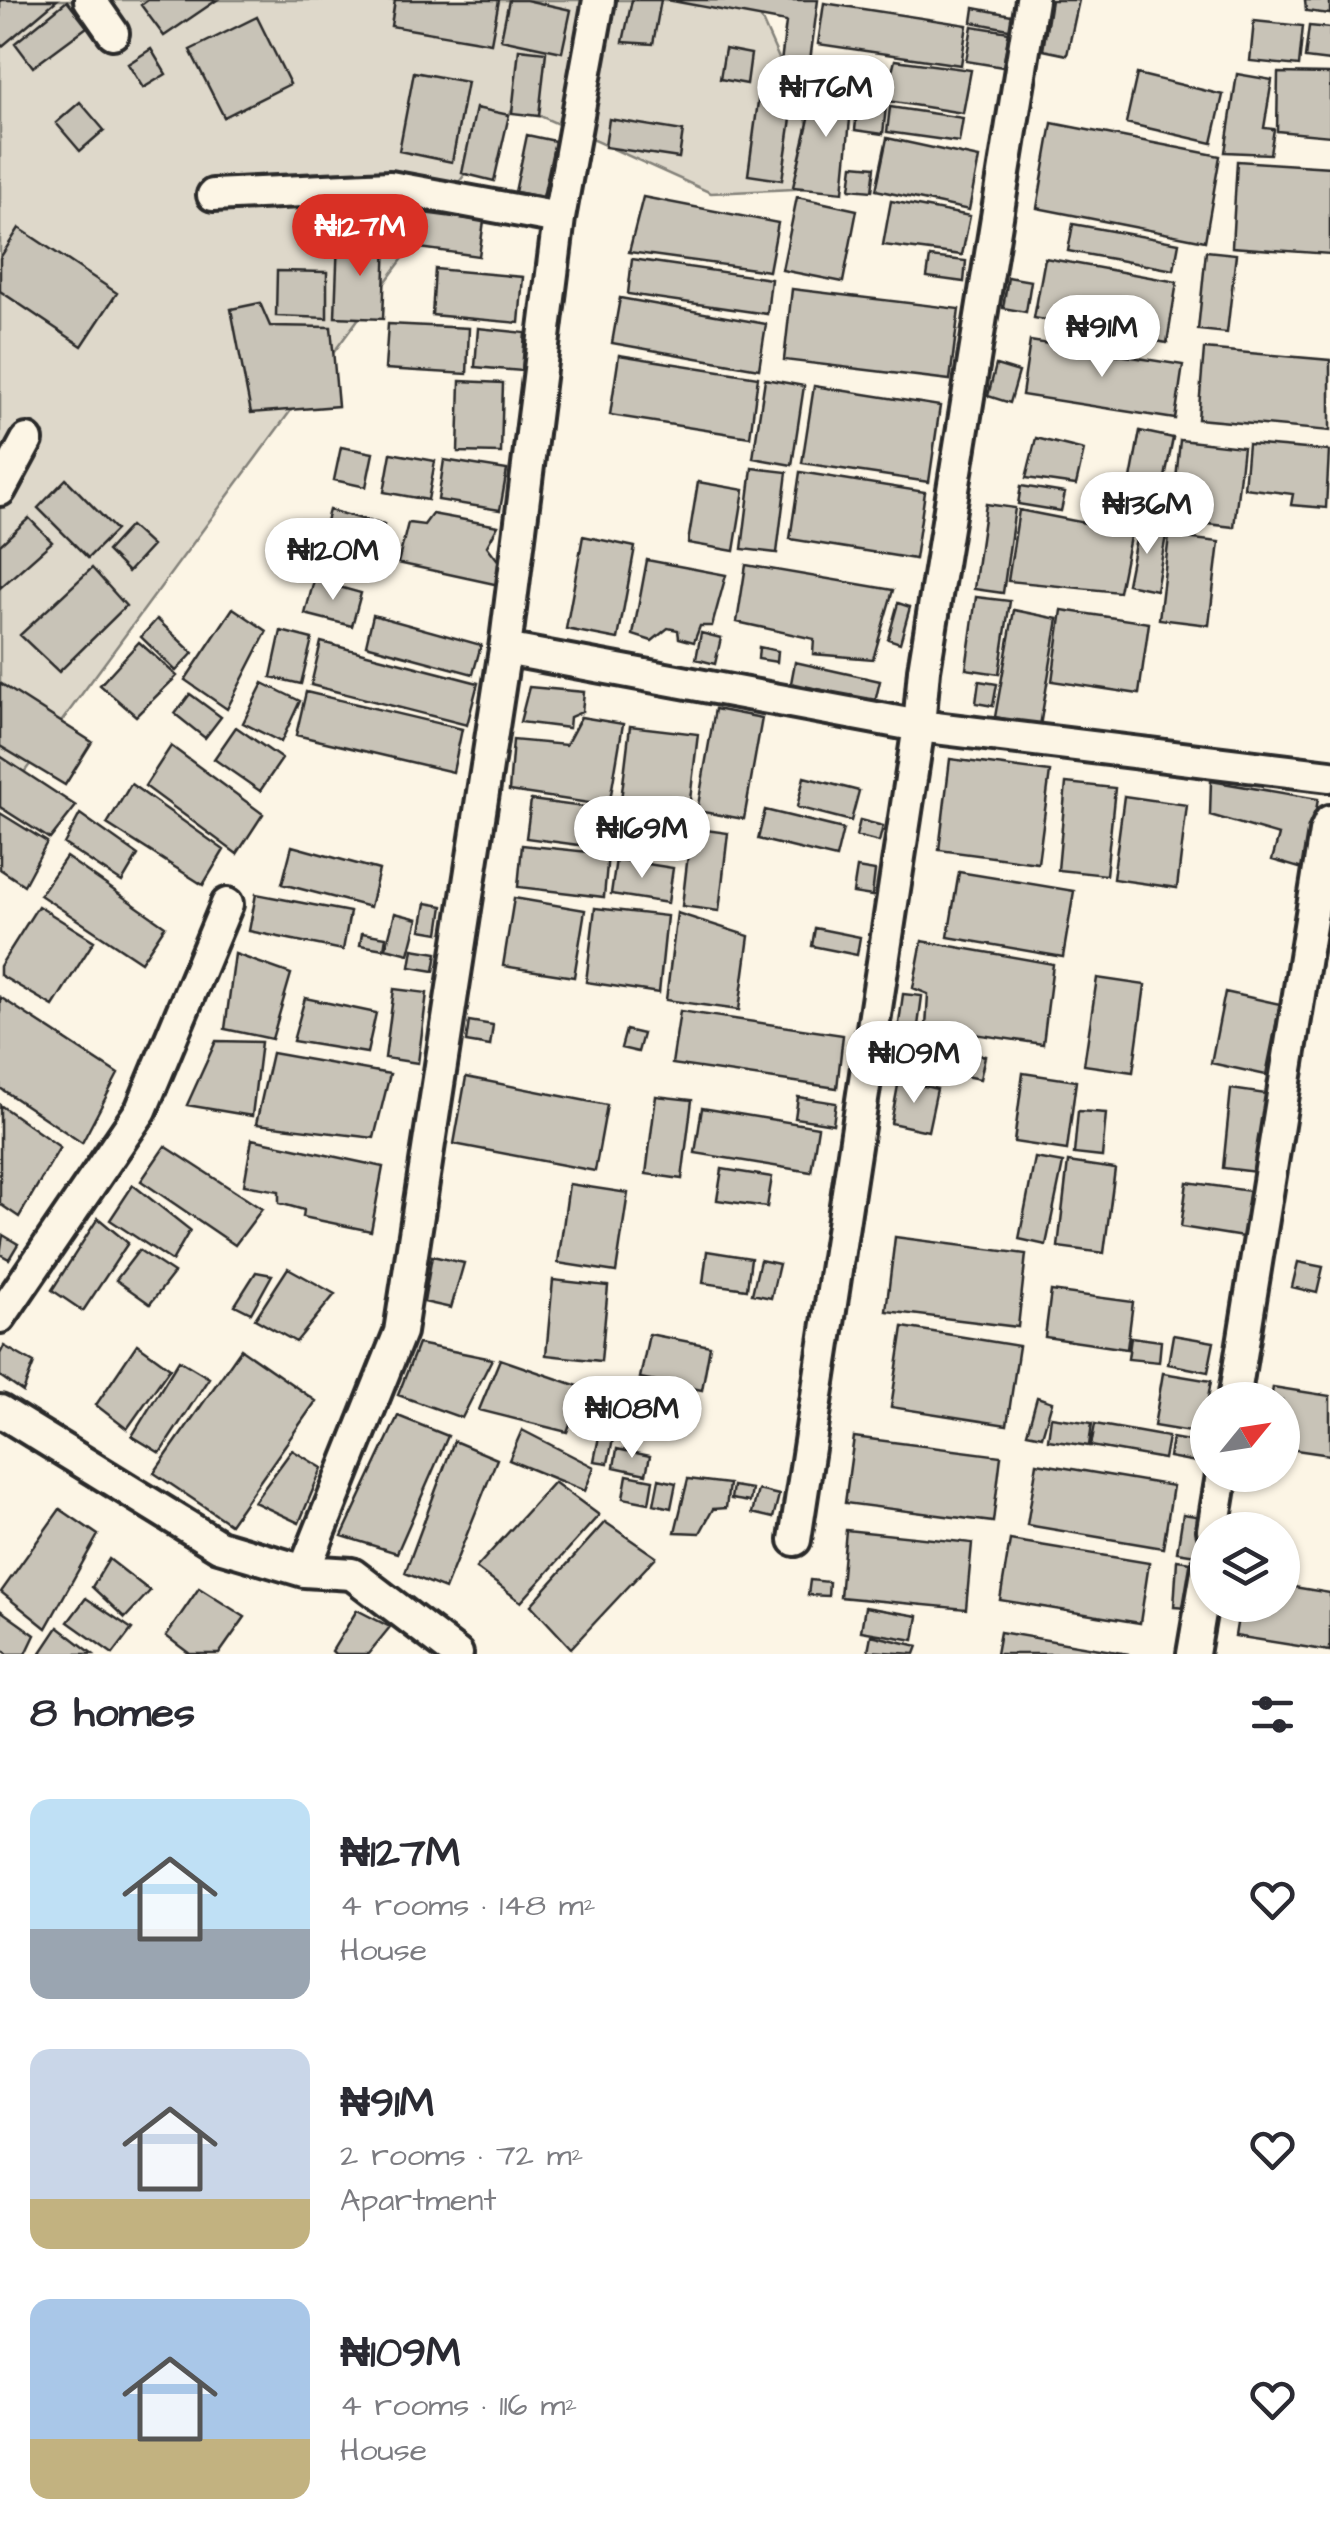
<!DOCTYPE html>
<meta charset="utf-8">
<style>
:root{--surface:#fff;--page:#f2f2f3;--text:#2b2b33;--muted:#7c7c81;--accent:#d93025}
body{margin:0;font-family:"Architects Daughter",sans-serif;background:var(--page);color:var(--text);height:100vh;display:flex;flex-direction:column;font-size:38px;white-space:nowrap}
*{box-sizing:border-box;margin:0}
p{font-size:32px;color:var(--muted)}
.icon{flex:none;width:55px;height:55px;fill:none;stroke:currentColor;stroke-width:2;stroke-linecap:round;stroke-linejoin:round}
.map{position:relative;height:1654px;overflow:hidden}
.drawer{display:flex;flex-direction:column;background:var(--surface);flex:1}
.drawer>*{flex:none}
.needle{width:65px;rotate:60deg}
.controls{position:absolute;left:1190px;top:1382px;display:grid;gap:20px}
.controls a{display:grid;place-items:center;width:110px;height:110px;border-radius:50%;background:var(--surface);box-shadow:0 2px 8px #0004;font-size:50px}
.price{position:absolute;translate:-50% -85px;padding:0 22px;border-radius:35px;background:#fff;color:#222;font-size:32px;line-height:65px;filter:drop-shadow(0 2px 5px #0008)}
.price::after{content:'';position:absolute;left:50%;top:60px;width:30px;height:22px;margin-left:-15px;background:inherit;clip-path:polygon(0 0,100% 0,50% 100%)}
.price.current{background:var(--accent);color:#fff}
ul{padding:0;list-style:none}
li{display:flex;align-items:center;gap:30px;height:250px;padding:0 30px}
li span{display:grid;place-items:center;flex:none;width:280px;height:200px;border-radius:20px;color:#555}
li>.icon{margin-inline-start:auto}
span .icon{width:120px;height:120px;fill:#fffc;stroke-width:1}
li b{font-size:42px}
h2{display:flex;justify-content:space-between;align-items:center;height:120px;padding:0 30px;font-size:42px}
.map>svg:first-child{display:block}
.green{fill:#ded8ca;stroke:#84827a;stroke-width:2.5}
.building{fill:#c8c3b7;stroke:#2b2b2b;stroke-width:2.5}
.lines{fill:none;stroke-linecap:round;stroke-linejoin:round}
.minor-casing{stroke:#2b2b2b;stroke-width:38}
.minor{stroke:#fcf5e5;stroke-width:30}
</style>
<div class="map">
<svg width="1330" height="1654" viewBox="0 0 1330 1654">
<rect width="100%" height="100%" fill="#fcf5e5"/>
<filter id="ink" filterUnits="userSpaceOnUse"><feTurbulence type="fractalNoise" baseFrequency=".01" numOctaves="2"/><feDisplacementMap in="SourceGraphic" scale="20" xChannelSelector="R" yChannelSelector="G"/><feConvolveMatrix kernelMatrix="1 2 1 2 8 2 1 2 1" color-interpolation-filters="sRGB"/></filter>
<g filter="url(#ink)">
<path class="green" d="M0,0H753L836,187L711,193L516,105L0,805Z"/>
<path class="building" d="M0,0H57L0,48Z
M148,0H217L164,36L141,5Z
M395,0H499L491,43L391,26Z
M509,0H526L571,10L562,52L501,39Z
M632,0H661L653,44L623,42Z
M667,0H818L807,84L779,79L786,22Z
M1051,0H1079L1067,55L1043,50Z
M1305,0H1330V14L1306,11Z
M67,1L87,27L33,67L15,43Z
M824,3L967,25L961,65L818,44Z
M974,8L1017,16L1014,30L972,22Z
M257,17L290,84L224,117L190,50Z
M1254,21L1303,26L1299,66L1250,61Z
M972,26L1009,32L1003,67L966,61Z
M1309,26L1330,28V61L1305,58Z
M151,49L166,74L143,88L128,64Z
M519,49L546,52L539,116L512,113Z
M725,49L751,54L747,84L720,79Z
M895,60L971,70L963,113L875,99L879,79L890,80Z
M414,72L467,82L452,162L399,151Z
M1278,73L1330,74V136L1277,131Z
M1137,74L1223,95L1212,143L1126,123Z
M1237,74L1272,80L1264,128L1274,129L1270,154L1225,152Z
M818,80L853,88L843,192L793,187Z
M760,87L795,91L782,180L748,175Z
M80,102L104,130L80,151L56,123Z
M858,102L886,107L883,134L855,130Z
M890,107L963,118L959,142L887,132Z
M476,108L509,115L494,181L462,173Z
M609,119L683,131L679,158L605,147Z
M1052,123L1220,156L1205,241L1037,208Z
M527,135L555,141L543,197L515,192Z
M887,138L979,158L969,210L876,190Z
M1237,161L1330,167V254L1232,247Z
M853,165L875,167L872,191L850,189Z
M643,197L778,223L769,271L629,252Z
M797,197L857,210L843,282L782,270Z
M891,201L970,216L962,255L883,245Z
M416,212L484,221L479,256L412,247Z
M1073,224L1179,243L1174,270L1068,251Z
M19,228L117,293L82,346L0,291V258Z
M338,239L386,241L383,319L335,317Z
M1206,251L1236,254L1227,333L1198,330Z
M930,257L966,261L964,282L927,277Z
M1045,258L1177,282L1167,343L1034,318Z
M632,259L771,279L767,314L628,294Z
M435,269L523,277L519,323L432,315Z
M277,271L327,272V318L276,316Z
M1008,277L1031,281L1026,312L1003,308Z
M792,289L959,309L950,380L784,360Z
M620,298L766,324L759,369L612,343Z
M260,303L270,326L331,327L338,406L251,413L231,309Z
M388,324L469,328L467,374L385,369Z
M478,328L525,333L522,371L475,367Z
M1030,341L1183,365L1175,419L1022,395Z
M1204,349L1330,360V431L1198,419Z
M619,355L758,377L750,437L610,415Z
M996,365L1019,372L1010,403L988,396Z
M765,379L804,386L792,465L753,458Z
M460,381L503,383L501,453L458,452Z
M814,386L940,406L929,482L802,463Z
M1140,431L1173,438L1157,517L1125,511Z
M1036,438L1084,450L1076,485L1026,478Z
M1180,440L1243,447L1234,527L1172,520Z
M1248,444L1329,451L1326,508L1291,505L1293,494L1244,488Z
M341,447L373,453L366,487L334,480Z
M391,453L435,461L428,500L384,492Z
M444,460L507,470L500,510L438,500Z
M752,468L787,472L777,553L742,549Z
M800,472L925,492L915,559L790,539Z
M66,479L116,530L88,558L38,508Z
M698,482L744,490L734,551L688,543Z
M1021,486L1065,493L1061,511L1018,504Z
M986,504L1015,508L1003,593L974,589Z
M329,510L384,525L377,555L321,540Z
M1019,510L1131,532L1119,592L1008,581Z
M432,514L498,526L487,546L503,567L499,585L398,563L408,523L424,525Z
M29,518L52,542L0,588V545Z
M305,521L317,523L316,538L303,537Z
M1139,524L1167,530L1156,590L1127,584Z
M130,526L152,546L128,572L107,551Z
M583,536L635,547L618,639L566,629Z
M1169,536L1219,542L1209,625L1159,619Z
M647,560L726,575L712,626H700L694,642L679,638L678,630L668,628L652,641L633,635Z
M746,565L893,590L873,659L813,654L814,639L737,622Z
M92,568L126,606L59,672L20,635Z
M314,580L361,593L352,626L305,614Z
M976,597L1010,601L999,674L966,669Z
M898,603L910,607L900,643L888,639Z
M233,608L267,631L227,709L185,680Z
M1014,610L1058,619L1040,726L995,717Z
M1062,610L1149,623L1139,694L1052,681Z
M373,615L481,645L473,674L366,645Z
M157,619L193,653L176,671L141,637Z
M281,631L312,639L301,684L271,677Z
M701,633L721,638L715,664L696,659Z
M139,642L177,676L136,716L100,685Z
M321,642L478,683L467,725L311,685Z
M759,647L778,651L777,662L758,659Z
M795,662L880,681L875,702L791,683Z
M979,681L997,684L993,706L976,703Z
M0,683L92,742L65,785L0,746Z
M263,683L300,701L281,742L243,723Z
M529,687L584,692L582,712L570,717L569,728L520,722Z
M306,692L462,729L453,772L296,735Z
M190,694L221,717L205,738L175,714Z
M715,709L762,718L744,819L697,811Z
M581,717L623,724L609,806L509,791L513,740L566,745Z
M630,726L698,734L689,808L621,800Z
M236,727L282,759L260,791L214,759Z
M171,746L263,814L237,854L145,786Z
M0,756L76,806L50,839L0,807Z
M950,759L1050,772L1038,863L939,850Z
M804,777L859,791L851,821L797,807Z
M1211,781L1318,799L1306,870L1272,860L1279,835L1210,815Z
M1066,783L1115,788L1106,875L1058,870Z
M131,784L224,850L203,885L107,824Z
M1124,796L1187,805L1177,888L1113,879Z
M531,800L614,811L609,849L526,838Z
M622,810L671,816L667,855L617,849Z
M765,810L843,829L836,858L758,839Z
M0,813L47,842L24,885L0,869Z
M80,814L138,855L122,882L64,844Z
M860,820L883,826L879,842L856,836Z
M691,828L728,833L719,911L682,906Z
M522,845L608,854L604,897L518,887Z
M292,846L379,870L370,907L282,884Z
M66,857L165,926L141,962L40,895Z
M616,859L673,868L668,903L611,894Z
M857,868L875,871L872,896L853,893Z
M959,872L1074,891L1063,957L948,937Z
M256,894L350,912L343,950L249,931Z
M514,898L585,910L574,977L503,966Z
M426,903L443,906L439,933L421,930Z
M38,906L94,941L53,1006L0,975V966Z
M595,908L667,916L659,993L586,982Z
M395,913L418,919L409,954L386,948Z
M677,913L749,936L739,1010L666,1000Z
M815,928L860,937L857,955L812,946Z
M362,933L386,937L384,949L360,945Z
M922,941L1053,964L1043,1044L926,1027L928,994L913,988Z
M413,949L437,953L434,971L410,967Z
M235,954L291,974L272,1039L225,1029Z
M1097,978L1145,985L1133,1072L1084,1065Z
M394,989L427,993L418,1063L385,1058Z
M1225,992L1280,1004L1266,1075L1211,1063Z
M903,994L922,996L916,1041L897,1038Z
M0,997L118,1074L82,1143L0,1088Z
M305,998L376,1013L367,1053L293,1041Z
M680,1011L843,1035L837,1088L672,1064Z
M469,1021L493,1025L490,1046L466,1042Z
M626,1030L643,1034L638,1052L621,1048Z
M216,1041L261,1042L252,1116L187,1105Z
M929,1045L985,1056L980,1079L924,1068Z
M272,1053L390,1074L374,1138L256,1124Z
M1023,1073L1076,1081L1067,1150L1014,1142Z
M466,1077L607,1105L595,1171L454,1144Z
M899,1080L937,1089L928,1131L891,1123Z
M1231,1089L1266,1094L1257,1172L1223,1168Z
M656,1096L692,1100L682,1179L646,1174Z
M798,1097L836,1103L833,1124L795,1118Z
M0,1105L60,1147L19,1217L0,1204Z
M702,1108L818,1127L811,1172L695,1153Z
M1078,1111L1106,1113L1102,1157L1074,1154Z
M252,1139L383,1167L371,1231L303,1217L304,1210L279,1203V1191L244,1185Z
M165,1146L262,1209L235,1245L141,1181Z
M1035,1158L1063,1163L1046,1245L1019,1239Z
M1068,1162L1115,1169L1104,1253L1058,1247Z
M722,1169L772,1177L767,1207L717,1200Z
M1187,1182L1250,1191L1243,1237L1181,1227Z
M569,1184L628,1193L616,1272L558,1263Z
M133,1185L190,1230L172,1261L110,1220Z
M98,1218L128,1243L83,1311L52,1290Z
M3,1235L18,1244L9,1259L0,1254Z
M895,1237L1026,1254L1018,1327L886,1311Z
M139,1250L174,1273L150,1304L116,1280Z
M707,1251L751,1258L747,1289L703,1283Z
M432,1256L464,1263L451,1308L424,1302Z
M760,1260L779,1264L771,1298L752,1294Z
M1298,1262L1323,1267L1317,1293L1292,1287Z
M288,1268L335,1294L296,1342L255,1319Z
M256,1272L272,1275L251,1313L235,1305Z
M553,1280L608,1286L601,1361L546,1355Z
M1051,1291L1133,1302L1127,1349L1045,1337Z
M903,1327L1019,1346L1007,1425L891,1407Z
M649,1334L710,1346L702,1390L640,1378Z
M1173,1335L1214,1342L1208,1372L1168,1364Z
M1131,1337L1161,1341L1159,1362L1128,1359Z
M137,1344L170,1368L127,1429L96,1405Z
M418,1344L492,1359L462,1418L398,1395Z
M4,1346L34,1363L23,1392L0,1376V1354Z
M241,1349L316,1401L230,1524L154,1473Z
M500,1359L584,1388L567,1432L479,1410Z
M179,1360L209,1378L160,1453L132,1436Z
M1163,1373L1211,1381L1202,1434L1154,1426Z
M1273,1387L1330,1396V1455L1282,1448V1400H1271Z
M1037,1397L1052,1402L1042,1436L1027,1433Z
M607,1398L621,1401L608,1463L594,1461Z
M398,1416L448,1436L397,1553L342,1536Z
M1051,1417L1092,1423L1089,1446L1048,1440Z
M1095,1424L1168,1437L1164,1459L1091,1446Z
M522,1430L594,1467L585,1491L509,1460Z
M854,1437L1001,1456L993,1522L845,1503Z
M1172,1438L1200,1443L1196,1462L1169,1457Z
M454,1441L497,1459L445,1589L405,1573Z
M617,1449L650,1456L646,1474L614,1467Z
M292,1450L322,1468L299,1523L254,1502Z
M1037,1463L1173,1486L1163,1548L1027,1525Z
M627,1475L653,1480L649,1503L623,1498Z
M659,1479L676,1483L671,1508L654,1504Z
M688,1479L729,1484L726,1508L713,1509L700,1533L675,1532Z
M554,1482L599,1515L521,1602L476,1568Z
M733,1486L752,1489L750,1502L731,1499Z
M758,1490L779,1495L773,1518L752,1513Z
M60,1509L98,1535L46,1628L1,1592Z
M1183,1514L1202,1517L1196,1555L1177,1552Z
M605,1522L656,1557L571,1648L531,1605Z
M846,1530L972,1543L966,1609L840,1597Z
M1010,1540L1149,1563L1140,1623L1000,1600Z
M109,1559L150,1591L125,1618L92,1587Z
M1177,1560L1191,1562L1187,1608L1174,1607Z
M810,1580L829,1582L828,1596L808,1595Z
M1282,1585L1330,1593V1651L1235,1636L1240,1605H1282Z
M199,1588L245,1617L219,1654H190L166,1636Z
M86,1598L132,1629L113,1654L68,1622Z
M865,1607L918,1616L914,1640L861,1631Z
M0,1610L35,1635L26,1654H8L0,1648Z
M357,1610L390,1627L368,1654H335L332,1651Z
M58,1627L93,1654H40Z
M1000,1632L1129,1654H996Z
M871,1635L918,1646L915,1654L868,1651Z"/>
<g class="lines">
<g class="minor-casing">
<path id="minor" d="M90,0L113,33
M213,195L390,187L559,218
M0,490L27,440
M505,649L919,726L1330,776
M0,1317L141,1110L227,904
M1234,1400L1325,832L1330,821
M0,1411L219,1546L304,1571
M1213,1530L1222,1475
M795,1540L919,726L924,670L1032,0
M457,1654L352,1574L304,1571L400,1332L505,649L559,218L599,0
M1193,1654L1208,1566"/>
</g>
<use href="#minor" class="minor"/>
</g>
</g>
</svg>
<div class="controls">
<a><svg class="needle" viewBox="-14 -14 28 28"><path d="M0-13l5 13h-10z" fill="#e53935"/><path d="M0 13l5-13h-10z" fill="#7c7c81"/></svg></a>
<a><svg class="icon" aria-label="layers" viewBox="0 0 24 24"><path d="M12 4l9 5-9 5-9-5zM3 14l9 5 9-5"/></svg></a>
</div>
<b class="price" style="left:826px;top:140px">₦176M</b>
<b class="price current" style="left:360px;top:279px">₦127M</b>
<b class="price" style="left:1102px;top:380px">₦91M</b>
<b class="price" style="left:1147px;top:557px">₦136M</b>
<b class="price" style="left:333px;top:603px">₦120M</b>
<b class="price" style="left:642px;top:881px">₦169M</b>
<b class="price" style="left:914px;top:1106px">₦109M</b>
<b class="price" style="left:632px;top:1461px">₦108M</b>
</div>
<section class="drawer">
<h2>8 homes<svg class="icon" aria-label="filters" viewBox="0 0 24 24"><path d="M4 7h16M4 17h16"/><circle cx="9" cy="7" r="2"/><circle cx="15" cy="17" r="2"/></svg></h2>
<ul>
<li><span style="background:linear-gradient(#bfe0f5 65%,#9aa5b1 0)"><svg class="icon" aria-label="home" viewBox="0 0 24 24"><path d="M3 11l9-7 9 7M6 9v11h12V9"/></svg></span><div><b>₦127M</b><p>4 rooms · 148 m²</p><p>House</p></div><svg class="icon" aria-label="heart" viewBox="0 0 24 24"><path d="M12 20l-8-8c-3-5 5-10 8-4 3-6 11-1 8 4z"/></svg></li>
<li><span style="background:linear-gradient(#c9d6e8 75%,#c2b280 0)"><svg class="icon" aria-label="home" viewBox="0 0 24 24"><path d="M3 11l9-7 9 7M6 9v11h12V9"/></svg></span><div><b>₦91M</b><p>2 rooms · 72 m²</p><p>Apartment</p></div><svg class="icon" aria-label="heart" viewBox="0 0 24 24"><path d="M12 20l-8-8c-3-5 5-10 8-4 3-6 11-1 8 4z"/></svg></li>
<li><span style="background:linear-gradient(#a9c7e8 70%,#c2b280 0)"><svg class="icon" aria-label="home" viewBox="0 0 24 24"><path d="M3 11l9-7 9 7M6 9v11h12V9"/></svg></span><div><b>₦109M</b><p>4 rooms · 116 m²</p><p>House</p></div><svg class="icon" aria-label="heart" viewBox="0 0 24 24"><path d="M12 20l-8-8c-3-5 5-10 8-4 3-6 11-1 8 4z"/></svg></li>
</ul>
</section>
